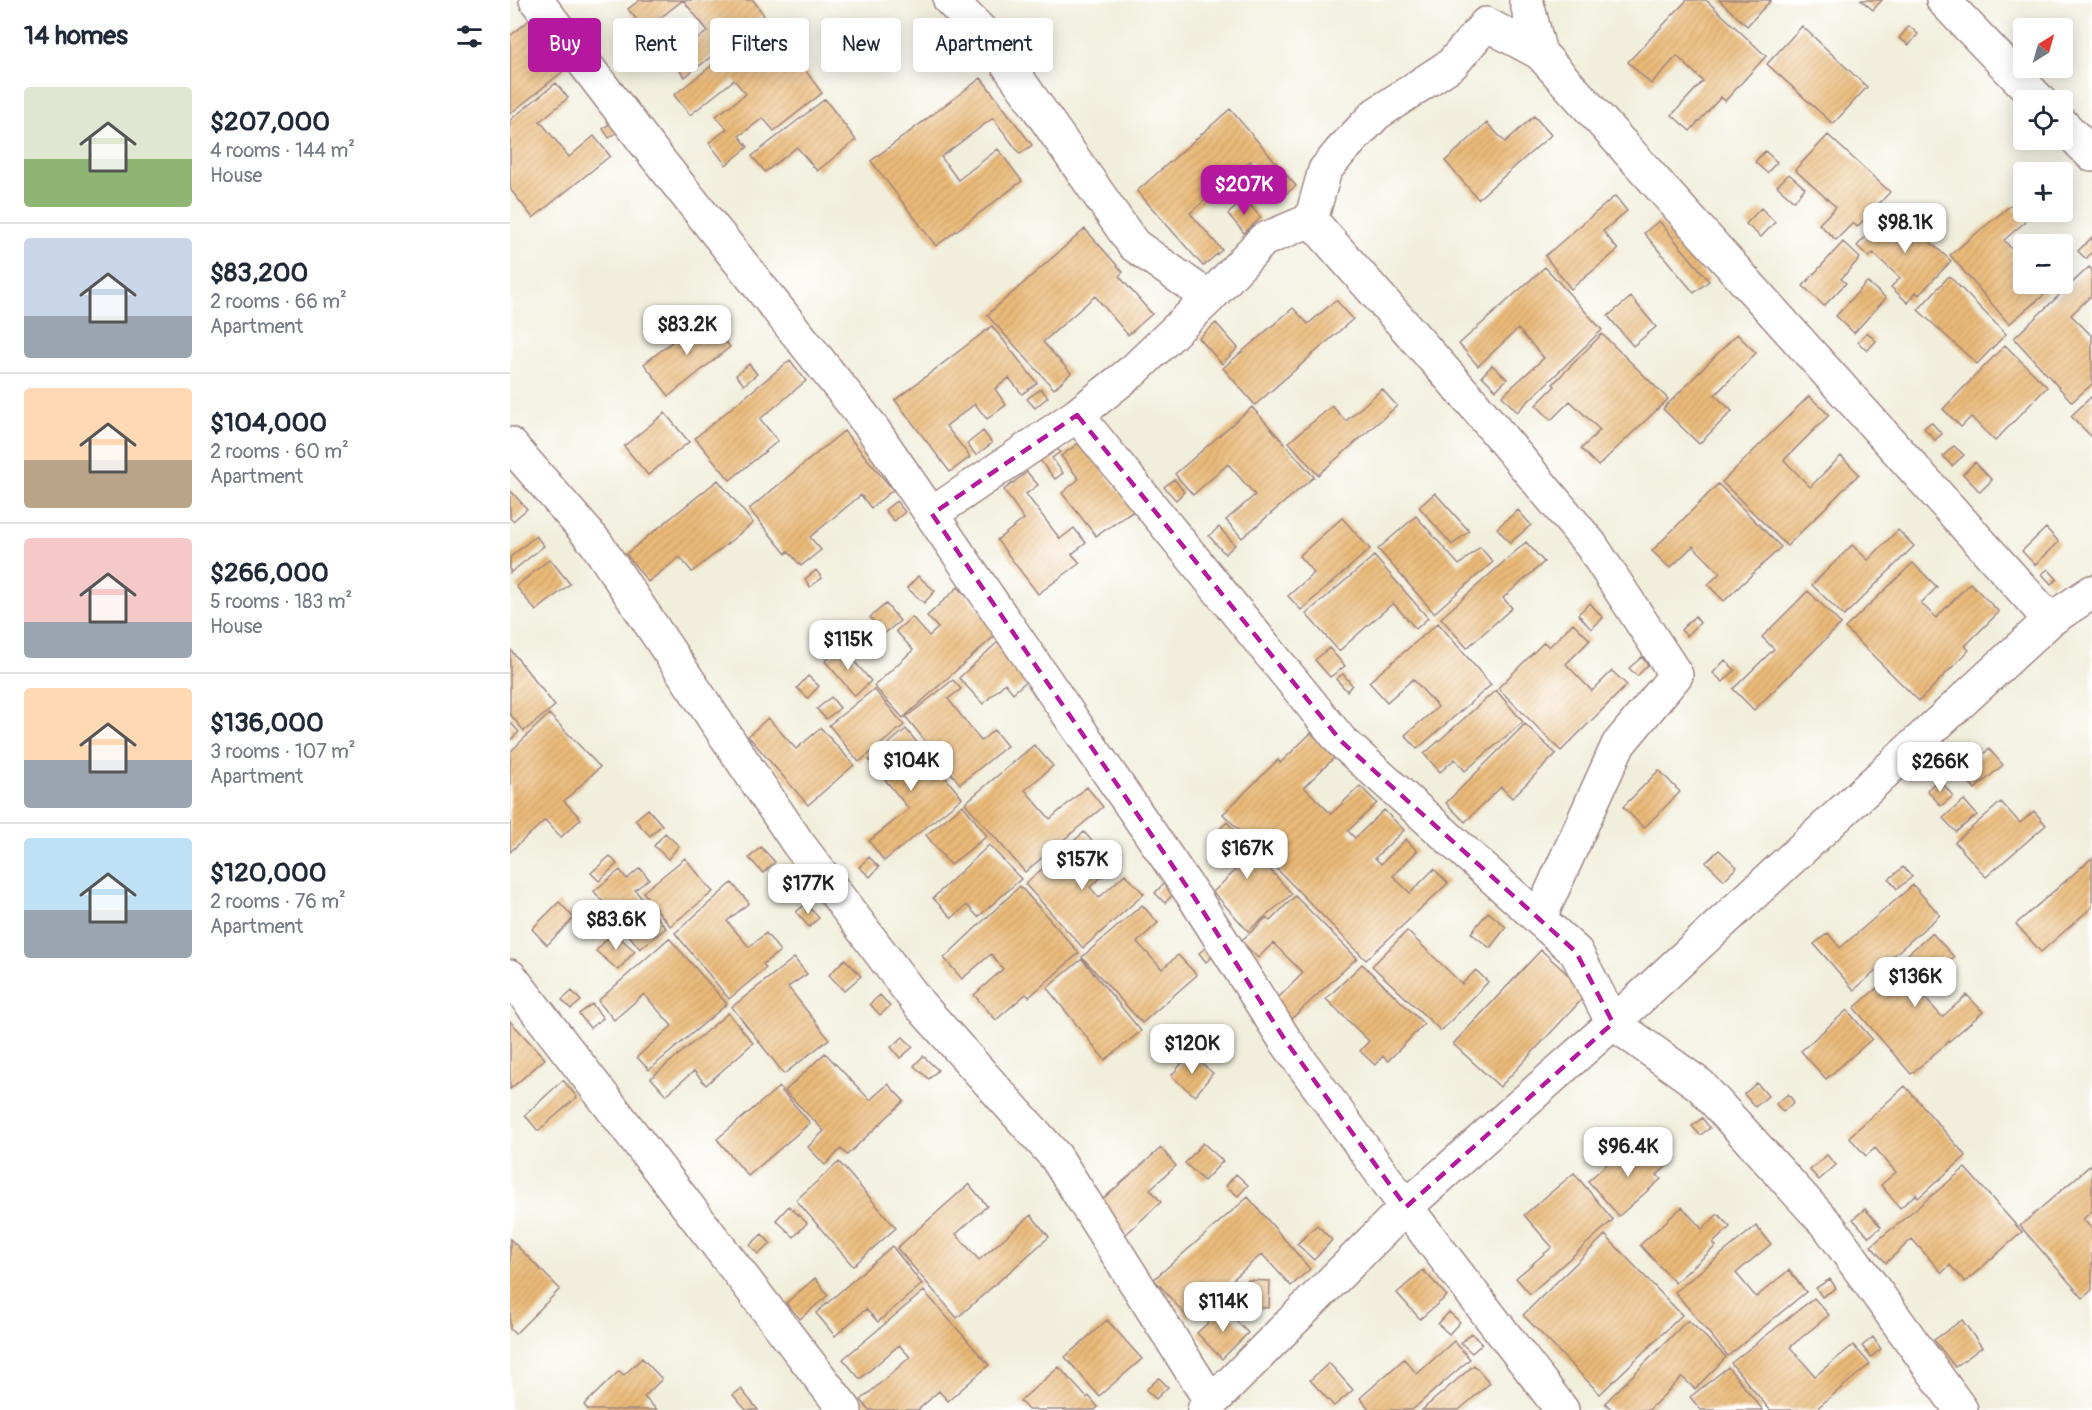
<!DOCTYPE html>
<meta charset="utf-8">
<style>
:root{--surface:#fff;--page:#f6f6f7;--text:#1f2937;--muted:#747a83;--line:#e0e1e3;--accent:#b5179e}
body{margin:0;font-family:Pangolin,sans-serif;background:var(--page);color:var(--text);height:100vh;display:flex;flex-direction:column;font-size:22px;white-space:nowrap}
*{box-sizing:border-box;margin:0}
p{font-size:20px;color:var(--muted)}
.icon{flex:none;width:33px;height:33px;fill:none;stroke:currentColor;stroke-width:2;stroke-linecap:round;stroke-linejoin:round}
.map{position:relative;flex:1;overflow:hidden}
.panel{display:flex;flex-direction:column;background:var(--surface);width:510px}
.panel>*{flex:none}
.banner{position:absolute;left:18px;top:18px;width:570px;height:54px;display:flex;gap:12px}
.needle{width:39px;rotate:37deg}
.buttons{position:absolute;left:1503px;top:18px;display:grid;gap:12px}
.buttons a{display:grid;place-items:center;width:60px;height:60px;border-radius:6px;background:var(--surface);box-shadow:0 3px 15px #0003;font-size:30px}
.price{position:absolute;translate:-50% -51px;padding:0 14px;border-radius:12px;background:#fff;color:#222;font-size:20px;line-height:39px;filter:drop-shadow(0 2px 3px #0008)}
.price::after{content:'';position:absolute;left:50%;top:36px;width:18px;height:14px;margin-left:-9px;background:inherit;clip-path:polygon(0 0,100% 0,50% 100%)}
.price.on{background:var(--accent);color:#fff}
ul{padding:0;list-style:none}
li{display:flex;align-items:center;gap:18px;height:150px;padding:0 24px}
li+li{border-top:2px solid var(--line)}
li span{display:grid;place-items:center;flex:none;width:168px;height:120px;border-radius:6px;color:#555}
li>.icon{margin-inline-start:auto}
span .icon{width:72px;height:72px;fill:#fffc;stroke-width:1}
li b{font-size:26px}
h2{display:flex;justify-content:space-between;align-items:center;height:72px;padding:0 24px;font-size:26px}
.tag{padding:0 21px;border-radius:6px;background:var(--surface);box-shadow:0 3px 15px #0003;font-size:21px;line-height:54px}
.tag.on{background:var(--accent);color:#fff}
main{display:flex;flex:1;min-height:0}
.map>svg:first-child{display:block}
.building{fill:url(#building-hatch)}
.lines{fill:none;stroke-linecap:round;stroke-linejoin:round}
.minor-casing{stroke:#9e8683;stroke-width:36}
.minor{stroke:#fff;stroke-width:33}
.marked{fill:none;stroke:#b5179e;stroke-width:4.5;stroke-dasharray:12 8;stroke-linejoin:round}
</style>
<main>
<section class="panel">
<h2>14 homes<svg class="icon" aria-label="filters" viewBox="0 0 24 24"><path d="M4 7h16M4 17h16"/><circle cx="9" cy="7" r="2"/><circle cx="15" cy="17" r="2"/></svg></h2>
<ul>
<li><span style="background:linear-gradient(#dfe7d0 60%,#8fb573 0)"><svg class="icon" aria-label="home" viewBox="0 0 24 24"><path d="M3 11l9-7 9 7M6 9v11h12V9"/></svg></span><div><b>$207,000</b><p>4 rooms · 144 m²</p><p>House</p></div></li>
<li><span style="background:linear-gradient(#c9d6e8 65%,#9aa5b1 0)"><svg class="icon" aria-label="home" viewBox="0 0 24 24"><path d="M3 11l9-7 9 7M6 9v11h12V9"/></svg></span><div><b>$83,200</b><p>2 rooms · 66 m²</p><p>Apartment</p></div></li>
<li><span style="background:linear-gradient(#ffd9b3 60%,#b9a48a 0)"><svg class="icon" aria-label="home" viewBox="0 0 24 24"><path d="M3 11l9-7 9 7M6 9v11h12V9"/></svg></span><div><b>$104,000</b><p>2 rooms · 60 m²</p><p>Apartment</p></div></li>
<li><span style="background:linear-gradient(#f6c9c9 70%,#9aa5b1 0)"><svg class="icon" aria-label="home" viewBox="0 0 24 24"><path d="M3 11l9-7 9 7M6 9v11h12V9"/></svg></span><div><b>$266,000</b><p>5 rooms · 183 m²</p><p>House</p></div></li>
<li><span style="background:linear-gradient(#ffd9b3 60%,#9aa5b1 0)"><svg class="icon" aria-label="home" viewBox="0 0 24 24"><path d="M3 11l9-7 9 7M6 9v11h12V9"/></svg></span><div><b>$136,000</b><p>3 rooms · 107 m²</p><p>Apartment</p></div></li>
<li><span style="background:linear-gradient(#bfe0f5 60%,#9aa5b1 0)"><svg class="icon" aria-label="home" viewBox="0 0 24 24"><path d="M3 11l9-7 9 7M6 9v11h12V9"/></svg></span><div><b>$120,000</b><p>2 rooms · 76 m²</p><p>Apartment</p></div></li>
</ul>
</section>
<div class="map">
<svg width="1582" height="1410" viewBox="0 0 1582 1410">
<defs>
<pattern id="building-hatch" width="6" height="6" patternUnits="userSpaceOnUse" patternTransform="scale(1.5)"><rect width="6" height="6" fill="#eaba78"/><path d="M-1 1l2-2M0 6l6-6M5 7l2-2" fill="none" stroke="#ca9f68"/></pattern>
</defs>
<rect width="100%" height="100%" fill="#fff"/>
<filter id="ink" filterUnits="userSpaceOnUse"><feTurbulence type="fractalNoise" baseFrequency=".0167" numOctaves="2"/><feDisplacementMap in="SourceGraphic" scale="12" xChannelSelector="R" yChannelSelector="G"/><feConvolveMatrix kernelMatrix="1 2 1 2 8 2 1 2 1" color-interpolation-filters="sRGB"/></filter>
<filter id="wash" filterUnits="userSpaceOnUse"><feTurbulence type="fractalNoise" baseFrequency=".008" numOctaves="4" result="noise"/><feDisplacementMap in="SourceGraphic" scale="24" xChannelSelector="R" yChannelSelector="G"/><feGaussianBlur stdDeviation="1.35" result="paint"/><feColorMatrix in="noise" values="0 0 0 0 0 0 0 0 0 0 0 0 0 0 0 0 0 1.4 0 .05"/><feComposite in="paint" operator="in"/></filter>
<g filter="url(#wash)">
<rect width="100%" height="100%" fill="#f1eedb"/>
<g id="blocks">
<path class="building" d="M130,0H243L254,15L175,77L161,60L198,31L173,0L135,30L118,9Z
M1177,0H1196L1256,56L1215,101L1211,97L1180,131L1162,115L1193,81L1167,56L1141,84L1118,62Z
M1209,0H1261L1237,26Z
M1351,0H1372L1363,10Z
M28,13L66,61L0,114V36Z
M259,21L312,93L264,131L253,118L229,136L238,147L216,165L199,143L217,129L206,116L236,94L224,80L180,115L164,95Z
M1292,26L1357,87L1323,124L1257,64Z
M1399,26L1408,34L1399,45L1389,38Z
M471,78L522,145L510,154L483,118L431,157L448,180L488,149L512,181L426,246L361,161Z
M46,83L58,98L30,121L59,157L84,136L100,156L23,218L0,189V120Z
M315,99L346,140L307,171L287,147L255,172L242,156Z
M720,109L786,186L772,197L740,161L680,213L712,250L693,266L627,191Z
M1024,116L1041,135L968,199L935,161L977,123L995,142Z
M103,121L110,130L99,138L93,129Z
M1318,135L1380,192L1347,227L1343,223L1326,240L1309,224L1326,207L1285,170Z
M1255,151L1267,162L1257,173L1245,162Z
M1279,174L1295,188L1284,201L1267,186Z
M1105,196L1117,211L1093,231L1108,250L1061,289L1035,256Z
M735,199L751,218L734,233L718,214Z
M1501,205L1515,222L1494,240L1514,264V284H1547L1499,324L1440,255Z
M1383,207L1441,261L1409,295L1406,292L1398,303L1381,287L1390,278L1363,253L1359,257L1347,246Z
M1251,208L1265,222L1251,237L1236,224Z
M1149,221L1199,281L1184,293L1134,233Z
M575,229L613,272L609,276L642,314L618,335L585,296L533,342L561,373L544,389L477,315Z
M1582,237V252L1576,259L1568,251Z
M1333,242L1350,258L1331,279L1336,283L1314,306L1293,286Z
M1035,267L1092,330L1007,412L992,396L1034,358L1008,329L968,366L949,344Z
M1579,267L1582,270V295L1561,315L1582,336V384L1562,402L1504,338Z
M1439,276L1496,334L1467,364L1408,310Z
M1357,282L1376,298L1344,333L1326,316Z
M1121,297L1146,327L1123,346L1098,316Z
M826,300L843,319L745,405L713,368L783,308L798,324Z
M195,316L220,347L159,396L134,364Z
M706,323L728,348L712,364L689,338Z
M482,326L527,383L512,394L499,378L485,389L496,405L477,419L465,404L436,426L460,457L440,472L385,400Z
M1357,332L1366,341L1357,351L1348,342Z
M1092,334L1158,399L1088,466L1071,449L1090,430L1060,401L1041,420L1026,405L1045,386L1043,384Z
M1227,334L1246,353L1205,395L1222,411L1189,444L1153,409Z
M1495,345L1537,387L1485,441L1461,417L1451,427L1433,409Z
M280,360L296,381L250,419L268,441L220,480L185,438Z
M239,364L247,374L234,385L226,375Z
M982,365L997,379L986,390L972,376Z
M531,389L538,397L525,408L517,399Z
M872,389L887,406L808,475L779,442L822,406L836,421Z
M1299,396L1319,415L1274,460L1300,487L1331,456L1349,474L1277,546L1212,482Z
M1582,396V437L1561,416Z
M742,407L804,477L732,538L716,520L745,495L718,464L683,495L665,474Z
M155,413L179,442L138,475L114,446Z
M1421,422L1432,434L1425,440L1414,428Z
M334,431L383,490L361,508L351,495L300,537L311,550L291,566L278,551L276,554L239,509Z
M473,431L482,443L466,455L457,444Z
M570,442L624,511L586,536L552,493L569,479L551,456Z
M1444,446L1454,455L1442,466L1433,456Z
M546,447L550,452L542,458L553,473L545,479L529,459Z
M1465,462L1482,480L1470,492L1453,474Z
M517,472L528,485L516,494L550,539L564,528L576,543L562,554L570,563L528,594L487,540L514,519L494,490Z
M664,479L674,492L666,500L654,487Z
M208,480L243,523L182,572L170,557L138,582L116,554Z
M1208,484L1271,547L1214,601L1198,585L1210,573L1183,546L1160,568L1142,551Z
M0,490L17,509L3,521L0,518Z
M925,493L959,531L942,545L909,507Z
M386,501L395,512L384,521L375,510Z
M1008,510L1021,525L1000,543L987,528Z
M906,516L949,565L970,547L983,562L924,613L868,549Z
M832,518L860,549L791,610L778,596L804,573L789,556Z
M709,527L725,545L715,554L699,536Z
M1536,528L1549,542L1525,565L1512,551Z
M1388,530L1404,546L1334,616L1302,585L1342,545L1358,560Z
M26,536L34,546L0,573V557Z
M1016,542L1034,562L993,598L1002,608L957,648L931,618Z
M864,556L918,618L906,629L883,603L829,651L796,614Z
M40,559L60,584L26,611L6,586Z
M1403,563L1427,587L1411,603L1426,618L1460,583L1489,612L1455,646L1459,650L1409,701L1335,628Z
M1538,569L1547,579L1541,584L1532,574Z
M306,570L312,578L300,587L295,579Z
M408,576L425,591L414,603L397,588Z
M448,587L489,632L393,718L364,686L403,650L386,631L402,617L419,636L428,628L417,616Z
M1298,591L1331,624L1244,710L1223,689L1264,649L1252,637Z
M1080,603L1093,618L1081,629L1068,614Z
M376,604L390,621L374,634L360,617Z
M1185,616L1190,623L1177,636L1171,630Z
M928,623L981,685L907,749L895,735L928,707L903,679L877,702L859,682Z
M1063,623L1080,640L1056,664L1082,691L1102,671L1117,685L1051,751L988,688L1034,642L1039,647Z
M490,640L521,677L503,693L495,683L473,704L449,678Z
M332,647L361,681L345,696L315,661Z
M819,648L835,666L820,677L805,660Z
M0,649L45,706L14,731L0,714Z
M1132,657L1138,665L1127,676L1119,668Z
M1215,660L1225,670L1213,682L1203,673Z
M833,674L842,685L837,691L826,679Z
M298,676L309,686L298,698L287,688Z
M443,680L451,689L438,699L471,741L484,730L497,746L450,784L396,717Z
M364,689L394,725L349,762L319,725Z
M986,690L1013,722L955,771L945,759L930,772L914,754Z
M321,697L330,708L316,719L307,709Z
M39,714L90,767L54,801L71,819L51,837L35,820L0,852V752Z
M258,718L286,749L311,728L344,765L298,805L238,736Z
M0,722L9,732L0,740Z
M1015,724L1046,754L1002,798L991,787L955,822L936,803Z
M396,729L452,798L374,861L359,841L399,809L359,760Z
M801,733L825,757L794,787L821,814L850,786L867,803L838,831L845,838L874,810L894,830L865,858L871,864L896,839L907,851L883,876L900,893L924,869L938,883L856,960L713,814L768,760L770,763Z
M524,745L543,766L515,790L540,819L577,787L593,807L515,872L455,803Z
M1479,749L1493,765L1465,789L1451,773Z
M1149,770L1170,792L1134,828L1113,807Z
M1429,779L1443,796L1431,806L1417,790Z
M1454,800L1467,815L1446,832L1433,818Z
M1491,802L1510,823L1524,811L1536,825L1476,877L1445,842Z
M453,805L477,836L440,865L416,835Z
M138,809L152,825L140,836L125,820Z
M717,822L782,894L738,931L703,892L725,871L698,840Z
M574,832L604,866L580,887L589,898L615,874L634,894L573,948L515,884Z
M155,833L169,846L158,859L144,846Z
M479,845L511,879L468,917L457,905L442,918L423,898Z
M251,847L265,862L253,873L239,858Z
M1209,850L1227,867L1214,880L1196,862Z
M100,856L107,864L89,881L81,873Z
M359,857L369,867L360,877L349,867Z
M175,858L203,892L160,926L133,892Z
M1582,858V907L1531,952L1506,924Z
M1393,867L1402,877L1387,889L1379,879Z
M130,868L139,879L125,890L156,928L130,949L84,891L110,870L117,879Z
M222,883L239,903L217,921L239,947L256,933L270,951L253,964L256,968L219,999L165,933Z
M654,883L664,893L655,903L645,893Z
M1403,885L1430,915L1344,990L1304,944L1318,933L1330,948Z
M510,886L569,953L519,997L516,994L486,1020L464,995L493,969L481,954L452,979L434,958Z
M785,896L847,958L779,1021L762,1004L793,973L763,943L748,958L731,941L756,918L760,921Z
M49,902L64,918L37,945L22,929Z
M296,904L309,918L299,927L286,912Z
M632,905L648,923L627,942L652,969L668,955L687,975L632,1023L572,957Z
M978,912L996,927L980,948L961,933Z
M897,931L952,984L966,970L978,982L931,1031L862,966Z
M103,932L125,951L108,970L86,951Z
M1422,933L1444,957L1407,989L1432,1017L1457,995L1473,1012L1401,1074L1344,1008L1385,972L1381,969Z
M159,938L217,1004L139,1070L127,1057L162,1026L134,994L104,1020L88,1001Z
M699,945L706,954L696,962L689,953Z
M1031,950L1078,993L990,1087L943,1044Z
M284,958L297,974L278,987L319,1039L274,1074L222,1007Z
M335,959L351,976L334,991L319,975Z
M572,959L631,1031L595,1060L537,988Z
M852,964L914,1024L878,1061L873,1056L865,1065L850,1051L859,1041L816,999Z
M62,991L71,1001L61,1009L52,1000Z
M370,995L380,1006L370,1015L360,1004Z
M82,1004L93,1018L80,1028L69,1014Z
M1337,1010L1362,1039L1316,1079L1291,1051Z
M218,1013L243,1043L196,1085L184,1071L156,1095L141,1078Z
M0,1021L35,1059L0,1089Z
M393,1037L403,1047L390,1058L381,1047Z
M315,1053L360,1100L378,1084L394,1101L337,1155L331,1149L315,1165L298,1147L314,1131L275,1091Z
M680,1054L703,1073L685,1096L661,1076Z
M413,1056L428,1070L419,1079L404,1066Z
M53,1080L67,1097L28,1131L15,1115Z
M1247,1083L1258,1096L1245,1107L1234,1094Z
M1395,1086L1456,1156L1408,1198L1406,1194L1390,1208L1371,1185L1386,1172L1365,1148L1356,1156L1339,1137Z
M269,1087L300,1123L238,1176L207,1139Z
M1278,1094L1284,1102L1273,1112L1266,1104Z
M1192,1118L1200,1128L1190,1135L1182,1126Z
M693,1143L713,1161L694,1181L675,1163Z
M1120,1144L1138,1164L1155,1150L1164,1160L1147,1175L1151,1179L1109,1216L1078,1181Z
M651,1148L666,1166L640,1189L651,1202L613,1237L586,1205Z
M1317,1155L1326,1165L1309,1180L1300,1170Z
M329,1162L386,1228L343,1266L286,1200Z
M1582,1164V1211L1573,1219L1582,1229V1290L1573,1298L1510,1226Z
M1455,1168L1512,1232L1455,1282L1440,1265L1432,1273L1402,1239L1376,1263L1361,1246Z
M1064,1173L1103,1220L1020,1294L1006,1278L1042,1247L1014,1215Z
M726,1174L738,1185L728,1196L716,1186Z
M459,1184L477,1206L446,1234L469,1260L521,1215L539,1237L447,1318L387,1248Z
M738,1197L800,1269L781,1286L752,1254L678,1318L644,1279Z
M279,1206L297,1223L284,1237L266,1220Z
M1172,1207L1192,1229L1208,1214L1220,1227L1203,1243L1206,1246L1165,1283L1130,1245Z
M1355,1209L1371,1227L1359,1237L1343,1219Z
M807,1225L822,1240L804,1260L787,1244Z
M1246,1226L1261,1244L1226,1273L1246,1297L1279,1270L1296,1292L1218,1356L1165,1292Z
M252,1234L261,1244L248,1254L240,1245Z
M1095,1235L1172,1315L1090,1394L1013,1315Z
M0,1239L50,1289L5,1334L0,1329Z
M382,1246L412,1284L368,1322L356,1309L325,1336L306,1313Z
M913,1270L937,1296L910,1319L887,1293Z
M305,1278L318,1295L290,1319L276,1303Z
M1320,1279L1326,1288L1312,1297L1306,1288Z
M738,1280L760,1281L759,1308L737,1307Z
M414,1291L479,1365L438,1401L429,1391L408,1410H359L351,1400L400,1357L389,1345L350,1379L333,1359Z
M1304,1298L1319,1315L1280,1347L1305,1376L1343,1345L1360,1364L1305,1410H1260L1221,1363Z
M714,1308L738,1333L712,1359L687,1333Z
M939,1312L950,1322L939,1334L928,1324Z
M597,1320L632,1359L589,1396L555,1357Z
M1178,1320L1216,1357L1185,1389L1172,1377L1139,1410H1102L1095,1403Z
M1452,1320L1472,1347L1445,1367L1424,1340Z
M961,1333L972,1344L962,1353L951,1343Z
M1363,1337L1371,1349L1361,1357L1352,1346Z
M944,1341L960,1359L902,1410H860L850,1398L894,1359L907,1374Z
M132,1358L152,1379L134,1397L147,1410H78L74,1405L109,1371L114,1375Z
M819,1363L843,1390L824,1406L800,1380Z
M964,1365L980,1383L949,1410H912Z
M549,1367L577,1398L579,1396L588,1407L585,1410H518L510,1401Z
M1218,1367L1253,1410H1191L1180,1397Z
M649,1378L658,1387L646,1399L636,1390Z
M231,1389L248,1410H236L223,1395Z"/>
</g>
</g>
<g filter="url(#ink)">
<use href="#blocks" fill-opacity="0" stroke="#9e8683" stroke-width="1.5"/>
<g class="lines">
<g class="minor-casing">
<path id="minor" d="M26,0L144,154L360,425L684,897L775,1040L896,1207L1052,1410
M440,0L482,42L624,245L699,298
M1433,0L1529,100
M1030,53L1540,620
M1552,124L1582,155
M801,220L961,401L1081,545L1166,675L1108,745L1029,919
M567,415L624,370L699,298L753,240L801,220L815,170L830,152L866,114L942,64L976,24L1030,53L1016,0
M0,444L86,543L287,842L409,1004L546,1157L702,1403
M422,514L567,415L831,741L1066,952L1103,1023L1190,1085L1320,1228L1451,1410
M0,976L335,1410
M694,1410L896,1207L1103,1023L1540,620L1582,592"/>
</g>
<use href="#minor" class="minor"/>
</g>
</g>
<path class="marked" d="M567,415L831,741L1066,952L1103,1023L896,1207L775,1040L684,897L422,514Z"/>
</svg>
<div class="buttons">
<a><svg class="needle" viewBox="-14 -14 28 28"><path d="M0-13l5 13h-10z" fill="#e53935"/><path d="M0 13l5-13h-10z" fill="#747a83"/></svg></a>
<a><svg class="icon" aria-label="locate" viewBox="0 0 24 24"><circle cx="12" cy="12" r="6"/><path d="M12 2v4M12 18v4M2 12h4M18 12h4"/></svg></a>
<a>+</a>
<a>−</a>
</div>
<b class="price on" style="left:734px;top:216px">$207K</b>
<b class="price" style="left:1395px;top:254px">$98.1K</b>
<b class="price" style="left:177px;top:356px">$83.2K</b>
<b class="price" style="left:338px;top:671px">$115K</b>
<b class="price" style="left:401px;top:792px">$104K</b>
<b class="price" style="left:1430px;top:793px">$266K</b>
<b class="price" style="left:737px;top:880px">$167K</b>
<b class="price" style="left:572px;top:891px">$157K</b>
<b class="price" style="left:298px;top:915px">$177K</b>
<b class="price" style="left:106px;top:951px">$83.6K</b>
<b class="price" style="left:1405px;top:1008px">$136K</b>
<b class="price" style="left:682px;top:1075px">$120K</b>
<b class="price" style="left:1118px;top:1178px">$96.4K</b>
<b class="price" style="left:713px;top:1333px">$114K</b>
<div class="banner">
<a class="tag on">Buy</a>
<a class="tag">Rent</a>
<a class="tag">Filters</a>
<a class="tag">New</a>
<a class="tag">Apartment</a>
</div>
</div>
</main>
